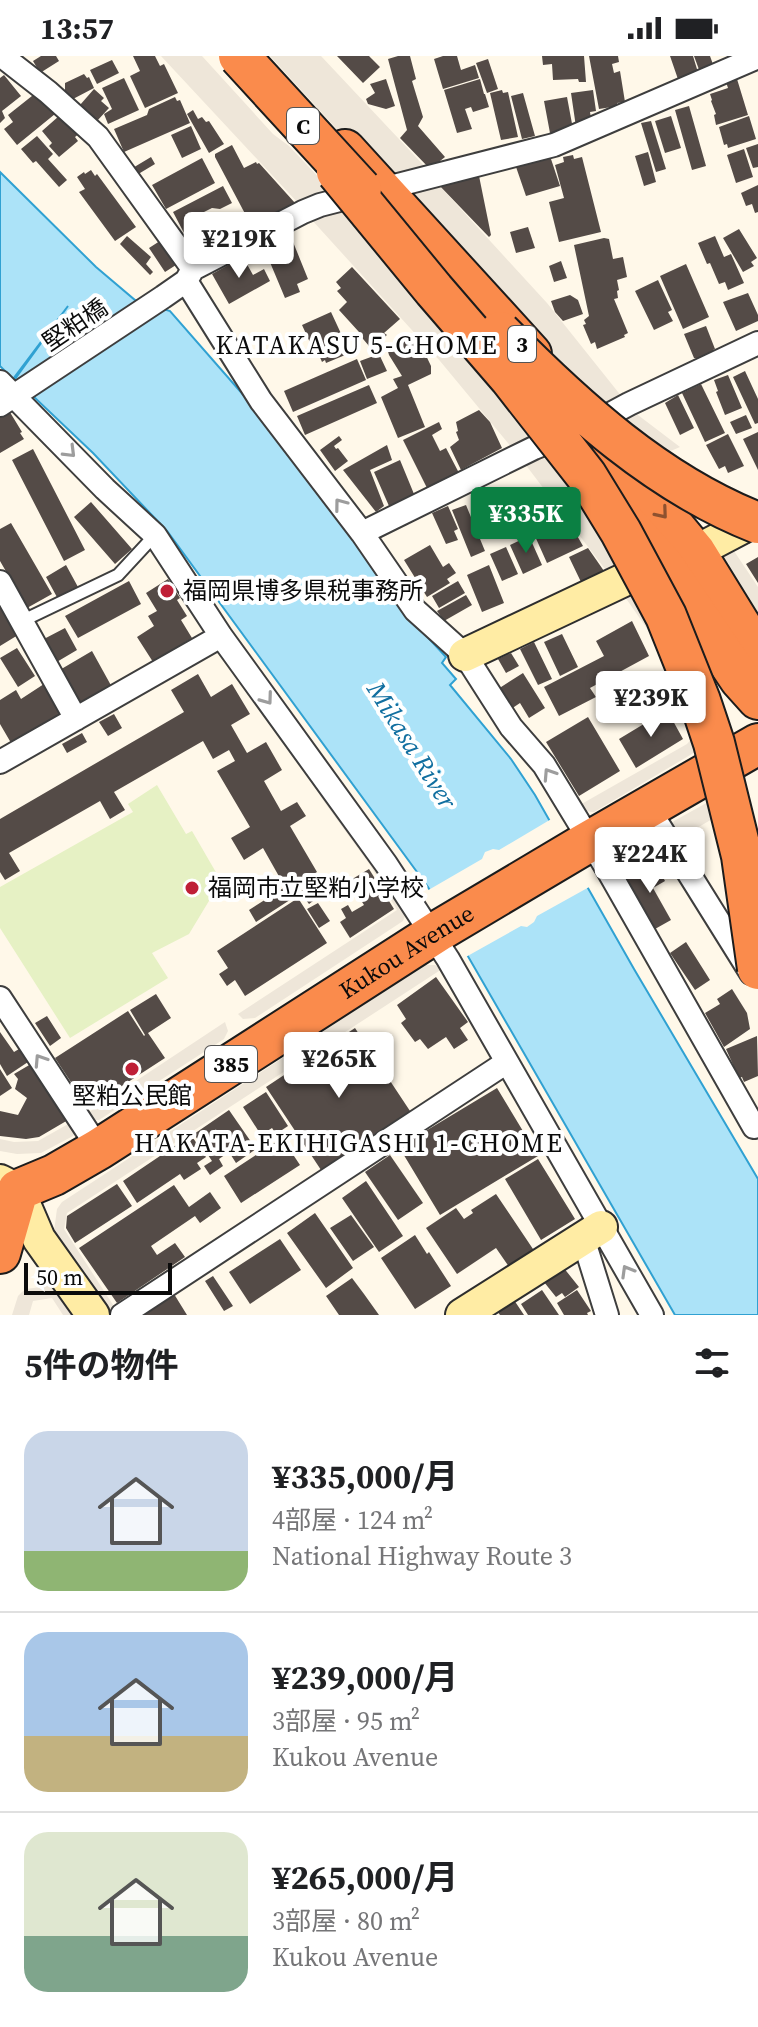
<!DOCTYPE html>
<html lang="ja">
<meta charset="utf-8">
<style>
:root{--surface:#fff;--page:#f6f6f6;--text:#202124;--muted:#757577;--line:#e0e0e0;--accent:#0b8043}
body{margin:0;font-family:"Source Serif 4","Noto Sans JP",serif;background:var(--page);color:var(--text);height:100vh;display:flex;flex-direction:column;font-size:30px;white-space:nowrap}
*{box-sizing:border-box;margin:0}
p{font-size:26px;color:var(--muted)}
.icon{flex:none;width:44px;height:44px;fill:none;stroke:currentColor;stroke-width:2;stroke-linecap:round;stroke-linejoin:round}
.map{position:relative;height:1259px;overflow:hidden}
.drawer{display:flex;flex-direction:column;background:var(--surface);flex:1}
.drawer>*{flex:none}
.scale{position:absolute;left:24px;bottom:20px;width:148px;box-sizing:border-box;padding-left:8px;border:4px solid #0b0b0b;border-top:0;font-size:22px;line-height:28px;white-space:nowrap;color:#0b0b0b;-webkit-text-stroke:6px #fff;paint-order:stroke}
.price{position:absolute;translate:-50% -68px;padding:0 18px;border-radius:8px;background:#fff;color:#222;font-size:26px;line-height:52px;filter:drop-shadow(0 2px 4px #0008)}
.price::after{content:'';position:absolute;left:50%;top:48px;width:24px;height:18px;margin-left:-12px;background:inherit;clip-path:polygon(0 0,100% 0,50% 100%)}
.price.active{background:var(--accent);color:#fff}
ul{padding:0;list-style:none}
li{display:flex;align-items:center;gap:24px;height:200px;padding:0 24px}
li+li{border-top:2px solid var(--line)}
li span{display:grid;place-items:center;flex:none;width:224px;height:160px;border-radius:24px;color:#555}
li>.icon{margin-inline-start:auto}
span .icon{width:96px;height:96px;fill:#fffc;stroke-width:1}
li b{font-size:34px}
h2{display:flex;justify-content:space-between;align-items:center;height:96px;padding:0 24px;font-size:34px}
.status{display:flex;justify-content:space-between;align-items:center;height:56px;padding:0 40px;background:var(--surface);direction:ltr}
.status svg{height:22px;fill:currentColor}
.map>svg:first-child{display:block}
.pitch{fill:#e6f1c4}
.plaza{fill:#eee6d9}
.water{fill:#ace3f8;stroke:#30a1d2;stroke-width:2}
.pier{fill:#fff8e9}
.building{fill:#544b47}
.lines{fill:none;stroke-linecap:round;stroke-linejoin:round}
.lane-casing{stroke:#3e3e3e;stroke-width:15}
.street-casing{stroke:#3e3e3e;stroke-width:26}
.secondary-casing{stroke:#2d2d2d;stroke-width:36}
.highway-casing{stroke:#1c1c1c;stroke-width:44}
.lane{stroke:#fff;stroke-width:11}
.street{stroke:#fff;stroke-width:22}
.secondary{stroke:#ffeca4;stroke-width:32}
.highway{stroke:#fa8b4c;stroke-width:40}
.highway-bridge-casing{stroke:#1c1c1c;stroke-width:44;stroke-linecap:butt}
.highway-bridge{stroke:#fa8b4c;stroke-width:40}
.oneway{stroke:#9d9d9d}
.oneway2{stroke:#8e512f}
.poi-dot{fill:#bf1f36;stroke:#fff;stroke-width:3}
.labels{text-anchor:middle;stroke-width:8;stroke-linejoin:round;paint-order:stroke}
.shield{fill:#fff;stroke:#545454;stroke-width:2}
.shield-label{font-size:22px;font-weight:bold;fill:#0b0b0b}
.street-label{font-size:24px;fill:#0b0b0b;stroke:#fff}
.poi-label{font-size:24px;fill:#0b0b0b;stroke:#fff;text-anchor:start}
.neighbourhood-label{font-size:26px;letter-spacing:2px;fill:#0b0b0b;stroke:#fff}
.water-label{font-size:26px;font-style:italic;fill:#116fa0;stroke:#fff}
</style>
<div class="status"><b>13:57</b><svg viewBox="0 0 49 12"><path d="M0 12V9h3v3zM5 12V6h3v6zM10 12V3h3v9zM15 12V0h3v12zM26 1h20v11H26zM47 4h2v5h-2z"/></svg></div>
<div class="map">
<svg width="758" height="1259" viewBox="0 0 758 1259">
<rect width="100%" height="100%" fill="#fff8e9"/>
<path class="pitch" d="M157,729L186,778L192,775L221,825L189,878L152,897L168,922L70,982L0,872V831L133,756L128,748Z"/>
<path class="plaza" d="M161,0H202L273,78L289,90L327,130L323,135L298,147Z
M270,0H321L429,115L383,124Z
M437,127L547,247L634,356L680,391L666,397L620,368L515,269L403,136Z
M341,153L384,197L534,381L512,392L440,305L311,163Z
M550,393L628,506L608,517L525,408Z
M730,489L758,531V581L714,499Z
M642,533L658,562L707,689L594,756H591L584,754L578,750L687,688L694,680L696,675L688,644L650,577L625,541Z
M273,669L318,725L406,857L403,865L397,869L255,962L243,963L238,958L397,854L370,809L325,747Z
M719,740L722,757L679,783L670,773L674,765Z
M646,781L659,786L664,794L618,817L613,802L617,798Z
M425,909H435L442,913L67,1157L64,1173L115,1252L106,1253L102,1250L54,1175L57,1153L62,1146Z
M225,966L228,975L224,983L99,1064H93L86,1058Z
M70,1067L75,1076L73,1080L41,1097L17,1098L0,1095V1083L14,1086L38,1085Z
M48,1230L54,1231L74,1259H63L52,1242L33,1245L29,1259H12L18,1240L22,1236L26,1233Z"/>
<path class="water" d="M0,116L96,211L135,244L170,255L253,350L347,468L408,560L446,601L442,607L456,623L450,629L511,703L535,739L634,913L758,1123V1259H675L428,831L167,475L93,397L15,323L68,250L13,323L0,310Z"/>
<path class="pier" d="M553,762L591,830L537,860L534,866L527,871L521,870L464,902L425,836L482,803L485,796L493,793L499,794Z"/>
<path class="building" d="M41,0H56L59,5L40,17L33,5Z
M133,0H155L160,10L164,8L178,37L145,52L130,20L140,15Z
M337,0H369L380,11L363,27Z
M398,0H410L416,23L412,25L423,61L418,70L445,101L430,113L400,82L407,74L388,3Z
M443,0H457L461,14L475,9L479,22L443,33L434,3Z
M542,0H584L586,26H579L578,23L553,24L552,8L543,9Z
M589,0H618L619,6L612,8L614,17L620,15L625,46L617,47L618,50L599,53Z
M670,0H693L700,23L680,29Z
M694,0H710L715,14L701,19Z
M488,3L498,33L487,37L476,7Z
M112,4L119,17L97,28L90,14Z
M84,18L87,22L89,21L94,32L73,43L65,35V27Z
M4,19L21,40L2,55L5,62L0,67V22Z
M124,22L139,54L108,68L104,58L112,53L102,32Z
M386,23L395,50L386,53L368,48L366,43L375,37L370,28Z
M480,23L484,38H483H485L489,51L473,56L471,51L465,53L472,73L457,77L444,34Z
M737,23L748,59L716,69L714,59L716,58L711,45L712,44L710,38L728,32L726,26Z
M94,33L104,42L101,45L109,52L97,65L80,49Z
M502,34L503,37L508,36L518,81L501,84L490,37Z
M593,34L596,55L590,56L592,68L576,71L571,37Z
M37,36L55,58L17,89L4,73L13,66L8,59Z
M523,37L535,80L522,83L511,40Z
M175,41L177,45L180,44L190,67L124,96L114,73L147,59L149,53Z
M567,41L573,73L550,77L544,45Z
M689,50L706,110L692,114L675,54Z
M193,54L198,63L202,61L206,66L209,65L224,88L209,97L187,58Z
M66,59L81,76L75,81L78,85L59,101L49,90L52,87L42,75L59,60L61,63Z
M671,60L681,92L665,97L655,65Z
M749,60L756,83L728,92L727,88L724,89L719,71Z
M651,65L666,113L656,116L641,67Z
M191,70L201,93L182,102L171,79Z
M37,80L53,98L48,103L67,124L59,131L36,105L33,107L21,93Z
M758,88V111L753,112L746,92Z
M232,89L244,112L256,106L257,108L259,107L295,147V148L251,169L215,101V98Z
M744,93L753,121L736,127L727,99Z
M648,96L656,126L644,130L635,100Z
M549,97L560,130L526,140L515,108Z
M573,99L574,103L582,101L601,176L559,186L549,146L564,142L555,109L564,106L563,101Z
M151,101L155,108L135,120L131,113Z
M202,102L215,127L166,153L152,129Z
M91,114L95,120L97,118L136,171L115,185L79,136L85,133L77,121L84,116L85,118Z
M478,115L491,179L489,181L437,127Z
M758,129V156L755,157L752,148L746,150L741,137Z
M223,130L232,147L220,153L212,152L202,157L215,183L193,194L173,156Z
M528,171L535,192L516,197L510,176Z
M739,173L757,202L751,206L754,210L743,216L723,182Z
M127,180L151,201L146,208L153,216L150,219L120,188Z
M715,180L724,201L731,198L744,227L728,234L725,226L719,228L710,207L707,208L698,187Z
M291,181L308,223L297,228L300,236L285,242L264,192Z
M604,182L609,183L613,203L623,201L627,221L617,224L619,234L617,235L618,242L614,243L628,277L624,279L625,281L597,293L595,286L591,288L583,269L586,268L584,264L589,260L574,189Z
M163,183L177,204L176,209L165,216L149,192Z
M243,201L253,219L264,213L270,225L229,248L212,218Z
M561,205L567,222L554,226L549,210Z
M686,208L709,261L683,273L660,220Z
M352,211L400,263L384,277L387,279L382,283L380,281L369,290L358,277L359,276L339,254L347,246L337,235L341,232L336,226Z
M658,224L672,254L668,256L673,265L654,274L635,235Z
M748,237L758,259V265L736,275L723,246Z
M570,239L578,244L583,258L563,265L555,256L551,245Z
M331,256L350,297L326,307L325,304L322,306L316,292L313,293L302,269Z
M706,270L715,293L713,294L715,297L697,304L696,302H694L684,278Z
M414,281L421,289L431,310V318L408,329L425,371L398,382L381,341L398,332L393,323L402,320L389,299L387,292Z
M379,298L387,315L367,323L360,305Z
M357,303L366,324L293,356L284,335Z
M745,315L758,343V367L755,368L733,321Z
M728,319L742,352L725,359L716,336L718,335L714,324Z
M701,328L725,377L705,386L682,337Z
M369,329L377,347L305,379L297,360Z
M678,339L694,372L680,379L665,347Z
M8,353L22,376L20,377L24,383L0,397V357Z
M479,354L490,366L502,392L461,414L450,391L459,384L456,376L458,375L456,366Z
M746,359L752,372L736,378L730,366Z
M439,366L442,373L432,379L440,395L446,392L459,417L427,432L403,384Z
M758,376V414L743,383Z
M728,378L744,410L728,417L725,410L719,413L706,389Z
M339,380L342,384L334,390L336,393L338,392L348,405L335,415L320,394Z
M387,389L392,404L370,414L384,450L376,456L343,414Z
M33,393L85,494L64,505L12,404Z
M400,404L414,438L389,450L374,416Z
M91,446L132,493L115,508L74,461Z
M466,449L485,495L471,501L452,454Z
M448,450L458,473L454,475L458,484L446,488L432,457Z
M568,464L583,490L547,507L534,478Z
M11,467L52,538L27,552L0,505V473Z
M529,480L542,509L523,518L510,489Z
M430,489L443,511L449,507L456,517L447,523L450,527L427,541L404,504Z
M506,491L518,518L502,525L490,498Z
M588,492L604,515L581,526L569,501Z
M758,501V527L746,508Z
M66,509L78,531L58,543L46,521Z
M489,509L504,547L482,556L467,519Z
M168,523L180,542L177,544L187,560L181,564L192,582L153,606L137,581L154,570L148,560L157,555L146,537Z
M129,525L141,548L78,582L65,560Z
M458,525L465,537L439,552L432,540Z
M466,539L472,549L444,565L437,555Z
M0,549L18,579L0,590Z
M632,565L649,600L590,632L596,641L559,660L544,631L604,600L596,585Z
M65,572L77,594L55,607L42,584Z
M562,578L578,611L560,620L544,586Z
M534,586L552,623L538,629L520,593Z
M17,592L35,620L18,631L0,602Z
M92,595L113,633L86,647H77L58,615Z
M511,597L519,610L506,617L498,603Z
M523,617L545,652L529,662L520,647L511,653L498,633Z
M198,618L211,641L232,628L250,658L231,669L247,697L266,686L282,714L264,725L281,755L297,746L306,760L290,770L317,816L291,831L289,827L288,828L296,840L256,866L249,854L285,831L263,792L244,804L231,782L250,771L217,715L235,705L229,694L213,703L203,685L114,736L125,754L110,763L100,745L9,797L20,815L5,824L0,816V763L184,656L171,634Z
M44,628L64,661L14,692L0,668V644L16,634L21,643Z
M667,654L683,683L636,712L619,683Z
M114,658L122,672L108,680L99,666Z
M588,661L620,715L579,740L546,686Z
M82,677L87,686L67,697L62,688Z
M656,808L665,825L653,832L671,864L655,873L627,823Z
M369,813L394,853L350,882L340,866L346,862L341,853L348,849L352,856L364,849L349,825Z
M316,825L324,837L309,848L300,836Z
M298,842L327,887L245,940L235,924L227,930L219,918L228,912L217,895Z
M318,847L330,865L319,872L307,853Z
M686,886L710,924L695,934L670,897Z
M436,921L468,966L460,972L468,984L454,993L446,981L428,993L420,983L415,986L401,967L406,963L397,949Z
M732,933L747,957L750,973L724,991L705,957L720,948L717,943Z
M156,938L171,962L148,977L165,1002L88,1052L55,1002L128,955L144,980L145,979L130,954Z
M47,960L61,982L50,990L35,967Z
M355,972L412,1058L323,1117L266,1031Z
M0,976L14,996L19,993L28,1006L7,1020L0,1008Z
M757,980L758,1020L744,1026L742,1021L739,1022L726,993Z
M31,1008L68,1064L39,1081L26,1083L0,1080V1055L18,1059L27,1042L15,1033L18,1023L14,1018Z
M0,1013L12,1032L0,1040Z
M497,1032L538,1100L440,1159L399,1091Z
M266,1036L288,1070L276,1078L272,1072L261,1079L243,1051Z
M229,1054L256,1093L236,1107L229,1096L219,1103L223,1110L210,1119L204,1110L212,1105L194,1078Z
M191,1079L206,1101L197,1107L201,1113L184,1124L180,1118L137,1147L123,1125Z
M282,1082L300,1109L241,1147L224,1120Z
M390,1099L423,1147L398,1164L365,1116Z
M538,1103L575,1163L541,1184L505,1123Z
M366,1125L403,1180L379,1196L342,1142Z
M117,1128L132,1150L75,1187L66,1172L67,1160Z
M174,1129L189,1151L210,1136L221,1152L200,1167L195,1160L151,1190L157,1199L175,1187L185,1201L117,1247L79,1192Z
M496,1138L537,1199L512,1215L496,1192L457,1218L426,1172L456,1152L464,1163L473,1157L471,1154Z
M315,1157L353,1212L326,1232L287,1177Z
M351,1159L374,1191L353,1205L330,1172Z
M415,1179L427,1198L429,1196L451,1230L415,1253L381,1202Z
M280,1183L301,1214L250,1248L229,1216Z
M563,1211L579,1231L565,1241L562,1237L556,1241L544,1226Z
M213,1220L233,1250L224,1255L205,1225Z
M352,1222L364,1238L379,1259H339L326,1240Z
M542,1234L559,1259H528L521,1248Z
M577,1234L591,1255L587,1257L588,1259H564L557,1247Z
M174,1238L187,1259H142Z
M514,1244L524,1259H500L497,1255Z"/>
<g class="lines">
<g class="lane-casing">
<path id="lane" d="M22,565L118,519L155,479"/>
</g>
<g class="street-casing">
<path id="street" d="M2,0L48,36L98,81L193,213
M186,225L261,345L362,477L415,554L465,599L511,671L544,709L609,816L754,1071L758,1068
M0,326L105,433L155,479L221,580L386,808L448,903L652,1259
M0,349L163,241L186,225L193,213L303,156L320,149L554,89L758,1
M362,477L534,392L590,369L629,348L758,287
M0,526L76,663
M0,706L221,580
M648,752L751,917
M0,942L99,1093
M583,1182L607,1259
M122,1259L507,1006"/>
</g>
<g class="secondary-casing">
<path id="secondary" d="M465,599L628,522L695,496L758,463
M0,1125L18,1134L39,1183L93,1259
M462,1259L601,1171"/>
</g>
<g class="highway-casing">
<g id="highway">
<path d="M345,94L531,298"/>
<path d="M597,378L695,496L758,598"/>
<path d="M623,464L663,509L740,623L758,643"/>
<path id="s1" d="M0,1197L18,1134L54,1119L99,1093L440,874L583,789L758,688"/>
</g>
</g>
<use href="#lane" class="lane"/>
<use href="#street" class="street"/>
<use href="#secondary" class="secondary"/>
<use href="#highway" class="highway"/>
<g class="highway-bridge-casing">
<path id="highway-bridge" d="M239,0L361,133
M337,116L434,234L510,322L586,419L621,476L666,560L700,645L714,687L742,800L758,913
M500,276C575,352 658,428 758,467"/>
</g>
<use href="#highway-bridge" class="highway-bridge"/>
</g>
<defs><path id="oneway-chevron" d="M-2-3.5L2.5 0L-2 3.5" fill="none" stroke-width="1.6" stroke-linecap="round" stroke-linejoin="round" transform="scale(2)"/></defs>
<g class="oneway">
<use href="#oneway-chevron" transform="translate(70 396) rotate(45)"/>
<use href="#oneway-chevron" transform="translate(340 448) rotate(-127)"/>
<use href="#oneway-chevron" transform="translate(267 643) rotate(54)"/>
<use href="#oneway-chevron" transform="translate(549 718) rotate(-123)"/>
<use href="#oneway-chevron" transform="translate(40 1004) rotate(-123)"/>
<use href="#oneway-chevron" transform="translate(627 1215) rotate(-120)"/>
</g>
<use class="oneway2" href="#oneway-chevron" transform="translate(662 457) rotate(50)"/>
<g class="poi-dot">
<circle cx="167" cy="535" r="8"/>
<circle cx="192" cy="832" r="8"/>
<circle cx="132" cy="1013" r="8"/>
</g>
<g class="labels">
<g class="shield">
<rect x="287" y="52" width="32" height="36" rx="6"/>
<rect x="508" y="270" width="28" height="36" rx="6"/>
<rect x="205" y="990" width="52" height="36" rx="6"/>
</g>
<g class="shield-label">
<text x="303" y="78">C</text>
<text x="522" y="296">3</text>
<text x="231" y="1016">385</text>
</g>
<g class="street-label">
<text transform="translate(75 269) rotate(-34)" y="8">堅粕橋</text>
<text dy="8" stroke="none"><textPath href="#s1" startOffset="522">Kukou Avenue</textPath></text>
</g>
<g class="poi-label">
<text x="183" y="543">福岡県博多県税事務所</text>
<text x="208" y="840">福岡市立堅粕小学校</text>
<text x="132" y="1048" text-anchor="middle">堅粕公民館</text>
</g>
<g class="neighbourhood-label">
<text x="357" y="298">KATAKASU 5-CHOME</text>
<text x="349" y="1096">HAKATA-EKIHIGASHI 1-CHOME</text>
</g>
<g class="water-label">
<text transform="translate(412 689) rotate(58)" y="9">Mikasa River</text>
</g>
</g>
</svg>
<div class="scale">50 m</div>
<b class="price" style="left:239px;top:224px">¥219K</b>
<b class="price active" style="left:526px;top:499px">¥335K</b>
<b class="price" style="left:651px;top:683px">¥239K</b>
<b class="price" style="left:650px;top:839px">¥224K</b>
<b class="price" style="left:339px;top:1044px">¥265K</b>
</div>
<section class="drawer">
<h2>5件の物件<svg class="icon" aria-label="filters" viewBox="0 0 24 24"><path d="M4 7h16M4 17h16"/><circle cx="9" cy="7" r="2"/><circle cx="15" cy="17" r="2"/></svg></h2>
<ul>
<li><span style="background:linear-gradient(#c9d6e8 75%,#8fb573 0)"><svg class="icon" aria-label="home" viewBox="0 0 24 24"><path d="M3 11l9-7 9 7M6 9v11h12V9"/></svg></span><div><b>¥335,000/月</b><p>4部屋 · 124 m²</p><p>National Highway Route 3</p></div></li>
<li><span style="background:linear-gradient(#a9c7e8 65%,#c2b280 0)"><svg class="icon" aria-label="home" viewBox="0 0 24 24"><path d="M3 11l9-7 9 7M6 9v11h12V9"/></svg></span><div><b>¥239,000/月</b><p>3部屋 · 95 m²</p><p>Kukou Avenue</p></div></li>
<li><span style="background:linear-gradient(#dfe7d0 65%,#7fa58c 0)"><svg class="icon" aria-label="home" viewBox="0 0 24 24"><path d="M3 11l9-7 9 7M6 9v11h12V9"/></svg></span><div><b>¥265,000/月</b><p>3部屋 · 80 m²</p><p>Kukou Avenue</p></div></li>
</ul>
</section>
